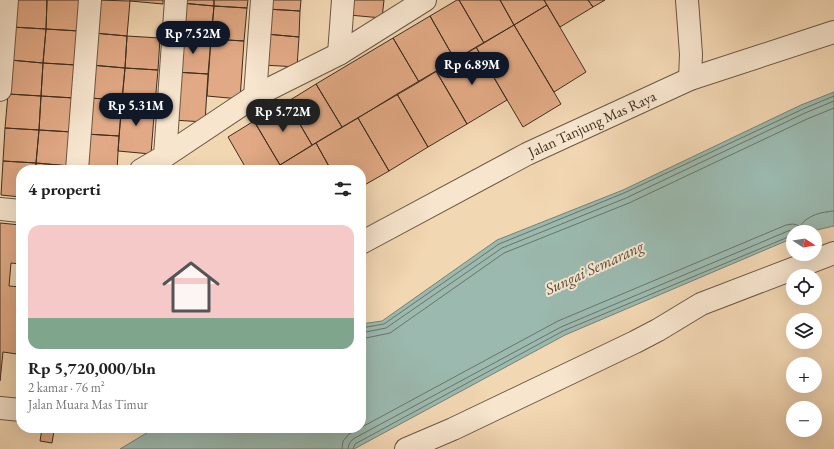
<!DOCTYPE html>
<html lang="id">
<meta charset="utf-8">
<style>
:root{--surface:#fff;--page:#f2f2f2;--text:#202124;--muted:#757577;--line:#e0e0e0;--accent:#111827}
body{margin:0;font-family:"EB Garamond",serif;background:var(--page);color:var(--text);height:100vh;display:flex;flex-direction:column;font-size:15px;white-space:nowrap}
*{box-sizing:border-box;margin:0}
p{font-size:13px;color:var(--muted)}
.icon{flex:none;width:22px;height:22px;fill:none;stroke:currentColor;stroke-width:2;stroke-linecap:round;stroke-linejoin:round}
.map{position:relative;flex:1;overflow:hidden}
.side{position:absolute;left:16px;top:165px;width:350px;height:268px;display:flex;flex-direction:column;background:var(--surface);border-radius:16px;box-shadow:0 4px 16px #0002}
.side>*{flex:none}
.needle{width:26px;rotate:102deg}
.fabs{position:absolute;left:786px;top:225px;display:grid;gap:8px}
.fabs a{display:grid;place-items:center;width:36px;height:36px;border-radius:50%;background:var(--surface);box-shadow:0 4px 16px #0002;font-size:20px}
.price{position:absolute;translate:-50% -34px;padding:0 9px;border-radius:14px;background:var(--accent);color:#fff;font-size:13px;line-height:26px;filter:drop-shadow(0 1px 2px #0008)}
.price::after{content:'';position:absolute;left:50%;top:24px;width:12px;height:9px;margin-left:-6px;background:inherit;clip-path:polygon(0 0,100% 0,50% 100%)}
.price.current{background:#222;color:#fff}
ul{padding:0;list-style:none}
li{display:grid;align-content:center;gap:8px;height:212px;padding:0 12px}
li+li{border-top:1px solid var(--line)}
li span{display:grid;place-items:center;height:124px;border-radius:12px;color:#555}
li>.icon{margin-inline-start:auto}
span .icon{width:72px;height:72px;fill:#fffc;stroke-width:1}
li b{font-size:17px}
h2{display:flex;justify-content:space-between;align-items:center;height:48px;padding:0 12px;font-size:17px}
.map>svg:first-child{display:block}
.water{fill:#9bb9af;stroke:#768175}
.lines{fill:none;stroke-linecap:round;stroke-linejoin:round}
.shore{stroke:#6c7466;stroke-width:1}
.building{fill:#e1a985;stroke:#3e2e1e}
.minor-casing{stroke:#6b5843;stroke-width:24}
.minor{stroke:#f7e5ce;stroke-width:22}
.labels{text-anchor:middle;stroke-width:4;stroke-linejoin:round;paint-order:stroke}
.street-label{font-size:15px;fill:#3e2e1e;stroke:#f7e5ce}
.water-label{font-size:16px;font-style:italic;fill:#514a3b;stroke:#f7e5ce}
</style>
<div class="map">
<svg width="834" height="449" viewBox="0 0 834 449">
<rect width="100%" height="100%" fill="#f2d7b3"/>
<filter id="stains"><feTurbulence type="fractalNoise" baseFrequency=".005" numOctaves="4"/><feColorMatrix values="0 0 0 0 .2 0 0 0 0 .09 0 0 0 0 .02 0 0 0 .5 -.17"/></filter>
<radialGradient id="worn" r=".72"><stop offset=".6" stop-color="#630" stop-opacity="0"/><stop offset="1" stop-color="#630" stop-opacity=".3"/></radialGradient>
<path class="water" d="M834,92V226L808,232H793V238L565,335L354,449H120L155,428H361V324L382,321L497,240L623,190L801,105Z"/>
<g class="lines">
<path class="shore" d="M361,328L384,324L499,244L624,193L803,109L834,96
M361,333L386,328L502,248L626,198L805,113L834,101
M361,339L390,333L504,253L629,203L807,119L834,108
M342,449L343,441L349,434L558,321L786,225L793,224L800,226C808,215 821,212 834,211
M348,449L349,444L353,439L561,327L788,231L793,230L798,232
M353,449L355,444L563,331L793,235"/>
</g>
<path class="building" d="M14,0H47L46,29L12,27Z
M47,0H81L79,31L46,29Z
M96,0L130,1L127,36L94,33Z
M130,0H163V4L130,1Z
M181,0H214V6L181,3Z
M214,0H248L247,8L214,6Z
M268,0H301L300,11L267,9Z
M350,0H384L382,18L349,15Z
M457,0H459L484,43L455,60L430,16Z
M459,0H500L514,25L484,43Z
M500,0H544L547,5L514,25Z
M544,0H588L593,7L560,27Z
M588,0H605L593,7Z
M181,3L214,6L211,39L178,36Z
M547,5L586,72L554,92L514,25Z
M214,6L247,8L244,41L211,39Z
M267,9L300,11L299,37L266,34Z
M430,16L455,60L419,82L393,38Z
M514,25L561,104L523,127L476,47Z
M12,27L46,29L43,63L10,60Z
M46,29L79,31L76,65L43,63Z
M94,33L127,36L125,68L91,65Z
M266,34L299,37L297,67L263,65Z
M127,36L160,38L158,70L125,68Z
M178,36L211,39L208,74L175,72Z
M393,38L419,82L342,127L316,84Z
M211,39L244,41L240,99L207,96Z
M476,47L507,100L467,124L436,71Z
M10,60L43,63L41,96L8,94Z
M43,63L76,65L74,98L41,96Z
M91,65L125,68L122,100L89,98Z
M125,68L158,70L155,103L122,100Z
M436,71L467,124L428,147L397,94Z
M175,72L208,74L205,122L172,120Z
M316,84L342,127L312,145L287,102Z
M8,94L41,96L39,130L5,128Z
M397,94L428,147L389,171L358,118Z
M41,96L74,98L72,132L39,130Z
M89,98L122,100L119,136L86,134Z
M122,100L155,103L151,154L118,151Z
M287,102L312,145L280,165L254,121Z
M358,118L389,171L361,187V170H331L316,143Z
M254,121L280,165L271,170H247L228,137Z
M5,128L39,130L36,163L3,161Z
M39,130L72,132L70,166L36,163Z
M86,134L119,136L117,170H83Z
M316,143L331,170H283L280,165Z
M3,161L36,163V170H21V197L1,195Z
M36,163L70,166V170H36Z
M280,165L283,170H271Z
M0,223L21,225V264L11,263L9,286L21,287V312L17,354L3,352L0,381Z
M42,429L54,431L52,443L40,441Z"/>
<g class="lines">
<g class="minor-casing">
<g id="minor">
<path d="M687,0L691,54L690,79"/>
<path d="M339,54L343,0"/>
<path d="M0,90L7,0"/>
<path d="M255,96L262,0"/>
<path d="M165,156L176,0"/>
<path d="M77,170L90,0"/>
<path d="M141,170L165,156L255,96L339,54L425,0"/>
<path d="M0,209L21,211"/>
<path id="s1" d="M361,243L527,154L690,79L834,32"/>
<path d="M0,408L21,410"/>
<path d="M406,449L453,429L635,342L658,330L701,304L834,253"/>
</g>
</g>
<use href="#minor" class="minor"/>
</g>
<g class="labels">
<g class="street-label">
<text dy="5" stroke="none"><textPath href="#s1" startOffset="260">Jalan Tanjung Mas Raya</textPath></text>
</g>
<g class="water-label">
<text transform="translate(594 267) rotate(-25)" y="6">Sungai Semarang</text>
</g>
</g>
<rect width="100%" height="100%" filter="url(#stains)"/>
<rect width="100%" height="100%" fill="url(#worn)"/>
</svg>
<div class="fabs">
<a><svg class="needle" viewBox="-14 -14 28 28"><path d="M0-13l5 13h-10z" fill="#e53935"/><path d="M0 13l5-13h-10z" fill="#757577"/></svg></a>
<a><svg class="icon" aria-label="locate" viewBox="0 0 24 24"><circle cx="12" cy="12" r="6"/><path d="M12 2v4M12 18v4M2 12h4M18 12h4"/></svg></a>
<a><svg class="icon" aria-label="layers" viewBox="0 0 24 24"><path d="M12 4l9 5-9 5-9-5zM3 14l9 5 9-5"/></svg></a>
<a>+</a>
<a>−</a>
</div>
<b class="price" style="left:193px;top:55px">Rp 7.52M</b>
<b class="price" style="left:472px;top:86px">Rp 6.89M</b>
<b class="price" style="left:136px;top:127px">Rp 5.31M</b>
<b class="price current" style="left:283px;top:133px">Rp 5.72M</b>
<section class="side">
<h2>4 properti<svg class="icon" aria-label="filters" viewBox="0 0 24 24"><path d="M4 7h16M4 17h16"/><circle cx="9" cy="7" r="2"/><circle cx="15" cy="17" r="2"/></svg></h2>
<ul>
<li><span style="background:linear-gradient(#f6c9c9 75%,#7fa58c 0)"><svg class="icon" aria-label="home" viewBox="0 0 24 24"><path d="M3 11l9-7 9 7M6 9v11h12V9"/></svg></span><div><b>Rp 5,720,000/bln</b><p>2 kamar · 76 m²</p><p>Jalan Muara Mas Timur</p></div></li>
</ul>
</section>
</div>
